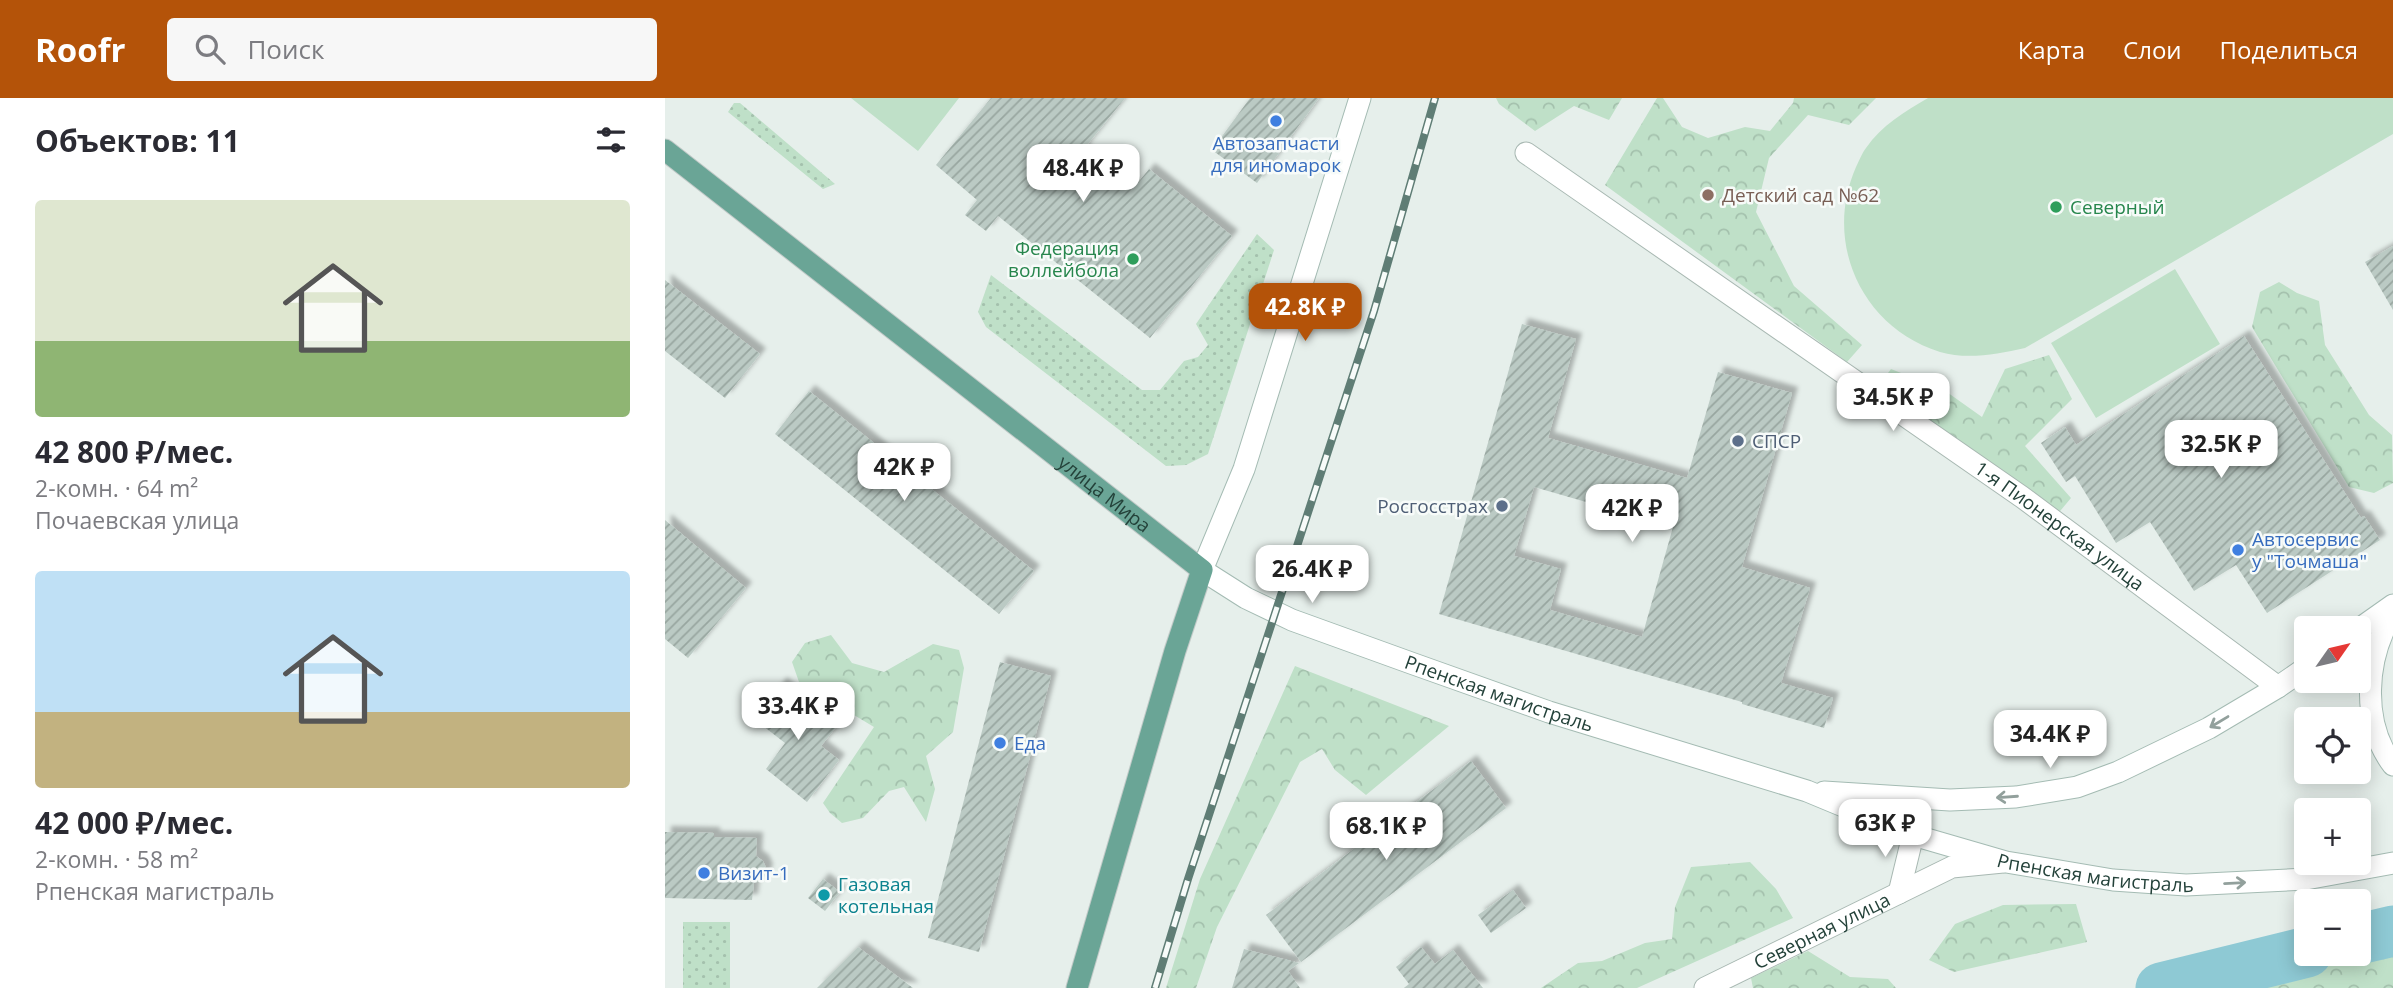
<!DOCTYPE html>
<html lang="ru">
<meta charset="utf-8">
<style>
:root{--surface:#fff;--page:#f7f7f7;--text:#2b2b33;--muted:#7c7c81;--accent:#b45309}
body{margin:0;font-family:"Open Sans",sans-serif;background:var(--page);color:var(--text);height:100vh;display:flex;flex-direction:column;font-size:26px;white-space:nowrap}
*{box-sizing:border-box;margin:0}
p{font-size:23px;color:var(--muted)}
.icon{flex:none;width:38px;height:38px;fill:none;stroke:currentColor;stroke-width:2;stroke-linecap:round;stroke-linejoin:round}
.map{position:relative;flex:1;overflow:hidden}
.sheet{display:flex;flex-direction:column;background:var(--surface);width:665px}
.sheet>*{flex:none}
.needle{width:46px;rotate:56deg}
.buttons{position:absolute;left:1629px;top:518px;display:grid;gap:14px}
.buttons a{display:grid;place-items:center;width:77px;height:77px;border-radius:7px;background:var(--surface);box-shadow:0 4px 18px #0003;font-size:35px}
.price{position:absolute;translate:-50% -60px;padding:0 16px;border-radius:14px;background:#fff;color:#222;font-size:23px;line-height:46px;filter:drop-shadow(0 2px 4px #0008)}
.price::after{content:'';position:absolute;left:50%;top:42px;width:21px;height:16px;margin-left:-10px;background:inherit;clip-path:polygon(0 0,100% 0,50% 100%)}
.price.selected{background:var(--accent);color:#fff}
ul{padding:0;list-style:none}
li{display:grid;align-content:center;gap:14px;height:371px;padding:0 35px}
li span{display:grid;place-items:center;height:217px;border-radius:7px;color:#555}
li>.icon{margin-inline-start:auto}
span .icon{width:126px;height:126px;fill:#fffc;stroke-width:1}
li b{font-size:30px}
h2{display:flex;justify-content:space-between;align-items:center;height:84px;padding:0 35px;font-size:30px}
header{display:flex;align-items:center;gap:42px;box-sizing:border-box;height:98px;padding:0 35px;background:var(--accent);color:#fff}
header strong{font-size:33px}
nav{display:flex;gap:38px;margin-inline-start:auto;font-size:24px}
.search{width:490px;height:63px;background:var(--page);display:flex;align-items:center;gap:18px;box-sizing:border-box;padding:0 24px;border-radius:7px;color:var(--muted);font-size:26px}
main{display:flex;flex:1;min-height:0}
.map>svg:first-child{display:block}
.green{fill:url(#green-dots)}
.forest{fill:url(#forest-crowns)}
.pitch{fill:#bfe0c8}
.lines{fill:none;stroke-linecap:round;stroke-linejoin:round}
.river{stroke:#8ec9d4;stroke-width:51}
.building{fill:url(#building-hatch);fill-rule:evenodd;filter:url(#shadow)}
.minor-casing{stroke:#a8b8b2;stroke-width:23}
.secondary-casing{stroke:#a4bbb3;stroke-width:23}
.primary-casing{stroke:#c2cac8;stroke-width:23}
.minor{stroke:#fff;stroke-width:21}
.secondary{stroke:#fff;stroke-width:21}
.primary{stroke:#6aa596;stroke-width:21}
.rail-casing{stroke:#5f7d75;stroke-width:8}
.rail{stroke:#f7fbf9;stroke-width:5;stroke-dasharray:16;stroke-linecap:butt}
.oneway{stroke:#92a09c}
.shop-dot{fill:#3f7fe0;stroke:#f7fbf9;stroke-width:2.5}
.education-dot{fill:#8d6e63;stroke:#f7fbf9;stroke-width:2.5}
.leisure-dot{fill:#2e9e5b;stroke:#f7fbf9;stroke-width:2.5}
.service-dot{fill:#5c6f8a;stroke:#f7fbf9;stroke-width:2.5}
.culture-dot{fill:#0f9aa8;stroke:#f7fbf9;stroke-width:2.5}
.labels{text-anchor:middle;stroke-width:5;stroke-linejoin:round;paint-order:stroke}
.shop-label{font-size:19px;fill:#366cbe;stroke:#f7fbf9;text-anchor:start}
.education-label{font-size:19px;fill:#785e54;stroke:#f7fbf9;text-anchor:start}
.leisure-label{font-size:19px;fill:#27864d;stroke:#f7fbf9;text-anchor:start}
.service-label{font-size:19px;fill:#4e5e75;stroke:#f7fbf9;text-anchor:start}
.street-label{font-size:19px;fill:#24423a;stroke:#f7fbf9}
.culture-label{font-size:19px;fill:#0d838f;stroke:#f7fbf9;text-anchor:start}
</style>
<header>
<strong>Roofr</strong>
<div class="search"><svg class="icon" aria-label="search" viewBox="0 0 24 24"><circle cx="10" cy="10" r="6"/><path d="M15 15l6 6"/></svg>Поиск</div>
<nav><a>Карта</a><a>Слои</a><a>Поделиться</a></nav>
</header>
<main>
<section class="sheet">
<h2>Объектов: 11<svg class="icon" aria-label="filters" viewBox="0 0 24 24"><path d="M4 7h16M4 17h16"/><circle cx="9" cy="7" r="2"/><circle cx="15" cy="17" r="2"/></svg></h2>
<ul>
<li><span style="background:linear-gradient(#dfe7d0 65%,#8fb573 0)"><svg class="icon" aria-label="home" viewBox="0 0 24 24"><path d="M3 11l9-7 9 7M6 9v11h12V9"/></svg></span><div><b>42 800 ₽/мес.</b><p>2-комн. · 64 m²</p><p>Почаевская улица</p></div></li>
<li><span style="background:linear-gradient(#bfe0f5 65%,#c2b280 0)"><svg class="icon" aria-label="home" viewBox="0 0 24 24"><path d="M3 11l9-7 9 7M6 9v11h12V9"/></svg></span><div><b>42 000 ₽/мес.</b><p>2-комн. · 58 m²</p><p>Рпенская магистраль</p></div></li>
</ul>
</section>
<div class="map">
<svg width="1728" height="890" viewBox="0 0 1728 890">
<defs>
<pattern id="green-dots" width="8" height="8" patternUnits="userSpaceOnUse" patternTransform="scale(1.75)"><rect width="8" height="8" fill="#bfe0c8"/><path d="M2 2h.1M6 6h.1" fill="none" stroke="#a4c1ad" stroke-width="1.8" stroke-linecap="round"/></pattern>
<pattern id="forest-crowns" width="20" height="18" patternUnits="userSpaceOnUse" patternTransform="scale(1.75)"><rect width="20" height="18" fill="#bfe0c8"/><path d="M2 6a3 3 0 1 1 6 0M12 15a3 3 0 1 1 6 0" fill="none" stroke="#a4c1ad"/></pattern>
<pattern id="building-hatch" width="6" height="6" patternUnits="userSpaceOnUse" patternTransform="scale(1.75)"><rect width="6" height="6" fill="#bbcac4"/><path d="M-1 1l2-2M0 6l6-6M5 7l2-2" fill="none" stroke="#98a6a0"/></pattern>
<filter id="shadow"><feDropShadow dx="6" dy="-6" stdDeviation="2" flood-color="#0004"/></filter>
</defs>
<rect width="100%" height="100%" fill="#e6efeb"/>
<path class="green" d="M69,5H75L170,86L158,91L63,14Z
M592,136L609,152L543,356L521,367L501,368L321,229L313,214L326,177L477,292H495L519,263L533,259L543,247L531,226Z
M18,824H65V890H18Z"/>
<path class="forest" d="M831,0H957L944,22L909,8L870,33L834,6Z
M992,0H998L1017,29L1043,40L1080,29L1105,33L1128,5L1129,0H1211L1184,27L1143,17L1104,60L1091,114L1129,188L1197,247L1182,264L940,87Z
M1614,184L1632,195L1654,203L1660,247L1704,317L1727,337L1728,385L1709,395L1684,389L1587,229L1595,194Z
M1384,257L1407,301L1360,348L1406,400L1391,418L1214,287L1226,271L1279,292L1317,319L1340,271Z
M166,537L187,565L219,574L268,546L294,552L299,570L288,634L261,658L270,691L261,724L239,689L224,693L198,720L177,725L165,715L158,705L209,629L134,584L127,564L140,545Z
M630,568L784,628L701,697L670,672L657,651L635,664L552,829L531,890H501L535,781Z
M1085,764L1111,791L1128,820L972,890H876L913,865L937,863L980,845L1007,841L1010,809L1026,769Z
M1411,806L1422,844L1289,874L1264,862L1290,826L1338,807Z
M1728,845V890H1555Z
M1143,853L1185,879L1223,881L1231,890H1088L1086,880Z"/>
<path class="pitch" d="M186,0H294L253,53Z
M1263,0H1728V36L1360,250C1332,256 1303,262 1275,254C1196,229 1158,144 1191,69C1194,63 1197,55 1201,50C1217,27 1239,14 1263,0Z
M1510,171L1555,246L1431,320L1386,245Z"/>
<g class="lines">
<path class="river" d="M1694,841L1728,833
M1496,890L1642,854"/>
</g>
<path class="building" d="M326,0H460L418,52L467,92L484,71L567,138L485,240L333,118L321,133L300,117L312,102L271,67Z
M585,0H654L592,85L547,52Z
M1728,148V212L1700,164Z
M0,182L95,256L60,300L0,253Z
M857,226L911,241L883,340L1022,380L1053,274L1127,295L1077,469L1145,490L1116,585L1168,600L1159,630L1077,606V604L774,516ZM869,389L1008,429L977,539L885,512L896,471L849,458Z
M1579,238L1696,420L1699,418L1715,442L1602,515L1571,467L1529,493L1485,424L1451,445L1410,378L1401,384L1376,345L1400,329L1411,347Z
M144,293L369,473L334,516L110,336Z
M0,422L81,490L23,560L0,541Z
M335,564L386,578L314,854L263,840Z
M116,585L172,628L156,648L174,662L142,704L101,671L120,645L89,621Z
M806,663L841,710L636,864L601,817Z
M0,734L49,735V739L92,740L91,758L98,763L102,772L98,782L89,785L87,802L0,800Z
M158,781L175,794L160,813L143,800Z
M848,792L861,810L826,835L813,817Z
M193,849L248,890H152Z
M756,849L770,866L788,852L818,890H739L744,886L731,869Z
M579,851L634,865L623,873L635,890H567Z"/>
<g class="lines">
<g class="minor-casing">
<g id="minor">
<path id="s1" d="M861,55L1357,399L1613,589"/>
<path d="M1234,795L1248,737"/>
<path id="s2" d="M1040,890L1287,769L1338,764"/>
</g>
</g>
<g class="secondary-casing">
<g id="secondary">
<path id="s3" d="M695,0L579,371L537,472L581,500L627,522L746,565L884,614L1142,693L1248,737L1341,764L1448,782L1521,787L1641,781L1728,765"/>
<path d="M1728,515C1700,560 1696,625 1728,667"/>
<path d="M1694,531L1728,507"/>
<path d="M1159,694L1285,702L1351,699L1412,689L1453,674L1544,630L1613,589L1642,569"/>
</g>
</g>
<g class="primary-casing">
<g id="primary">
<path id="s4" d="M0,52L537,472L510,553L412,890"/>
</g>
</g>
<use href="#minor" class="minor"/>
<use href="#secondary" class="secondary"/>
<use href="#primary" class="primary"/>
<g class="rail-casing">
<path id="rail" d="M490,890L523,781L709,213L770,0"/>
</g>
<use href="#rail" class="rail"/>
</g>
<defs><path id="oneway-shaft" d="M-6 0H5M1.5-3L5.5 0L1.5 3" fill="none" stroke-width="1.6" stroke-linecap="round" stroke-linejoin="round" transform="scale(1.75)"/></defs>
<g class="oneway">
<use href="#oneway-shaft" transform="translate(1554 624) rotate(149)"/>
<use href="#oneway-shaft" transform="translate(1342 699) rotate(176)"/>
<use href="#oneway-shaft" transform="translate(1570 785) rotate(-3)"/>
</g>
<g class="shop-dot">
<circle cx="611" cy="23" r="7"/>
<circle cx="1573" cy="452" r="7"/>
<circle cx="335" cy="645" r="7"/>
<circle cx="39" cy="775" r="7"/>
</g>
<circle class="education-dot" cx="1043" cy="97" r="7"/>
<g class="leisure-dot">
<circle cx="1391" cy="109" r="7"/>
<circle cx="468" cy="161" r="7"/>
</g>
<g class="service-dot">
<circle cx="1073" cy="343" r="7"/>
<circle cx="837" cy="408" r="7"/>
</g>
<circle class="culture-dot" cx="159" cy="797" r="7"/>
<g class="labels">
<g class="shop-label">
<text x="611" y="52" text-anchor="middle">Автозапчасти<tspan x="611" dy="22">для иномарок</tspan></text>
<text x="1587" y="448">Автосервис<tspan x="1587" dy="22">у "Точмаша"</tspan></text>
<text x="349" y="652">Еда</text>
<text x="53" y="782">Визит-1</text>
</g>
<g class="education-label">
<text x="1057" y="104">Детский сад №62</text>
</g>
<g class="leisure-label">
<text x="1405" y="116">Северный</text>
<text x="454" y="157" text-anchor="end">Федерация<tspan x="454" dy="22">воллейбола</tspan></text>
</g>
<g class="service-label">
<text x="1087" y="350">СПСР</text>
<text x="823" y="415" text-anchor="end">Росгосстрах</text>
</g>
<g class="street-label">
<text dy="7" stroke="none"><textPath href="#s4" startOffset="558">улица Мира</textPath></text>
<text dy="7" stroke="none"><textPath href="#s1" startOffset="651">1-я Пионерская улица</textPath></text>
<text dy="7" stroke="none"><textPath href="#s3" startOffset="821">Рпенская магистраль</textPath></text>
<text dy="7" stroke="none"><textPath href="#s3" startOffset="1446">Рпенская магистраль</textPath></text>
<text dy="7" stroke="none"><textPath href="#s2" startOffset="130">Северная улица</textPath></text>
</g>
<g class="culture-label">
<text x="173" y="793">Газовая<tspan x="173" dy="22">котельная</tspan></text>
</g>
</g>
</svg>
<div class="buttons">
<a><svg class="needle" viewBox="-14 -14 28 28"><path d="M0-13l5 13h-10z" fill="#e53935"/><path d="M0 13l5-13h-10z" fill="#7c7c81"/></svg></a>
<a><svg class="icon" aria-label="locate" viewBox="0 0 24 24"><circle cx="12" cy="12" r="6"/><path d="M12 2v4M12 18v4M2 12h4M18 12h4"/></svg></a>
<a>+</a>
<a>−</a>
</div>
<b class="price" style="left:418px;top:106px">48.4K ₽</b>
<b class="price selected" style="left:640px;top:245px">42.8K ₽</b>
<b class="price" style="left:1228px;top:335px">34.5K ₽</b>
<b class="price" style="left:1556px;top:382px">32.5K ₽</b>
<b class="price" style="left:239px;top:405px">42K ₽</b>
<b class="price" style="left:967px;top:446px">42K ₽</b>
<b class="price" style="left:647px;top:507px">26.4K ₽</b>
<b class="price" style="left:133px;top:644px">33.4K ₽</b>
<b class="price" style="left:1385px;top:672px">34.4K ₽</b>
<b class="price" style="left:1220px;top:761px">63K ₽</b>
<b class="price" style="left:721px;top:764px">68.1K ₽</b>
</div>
</main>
